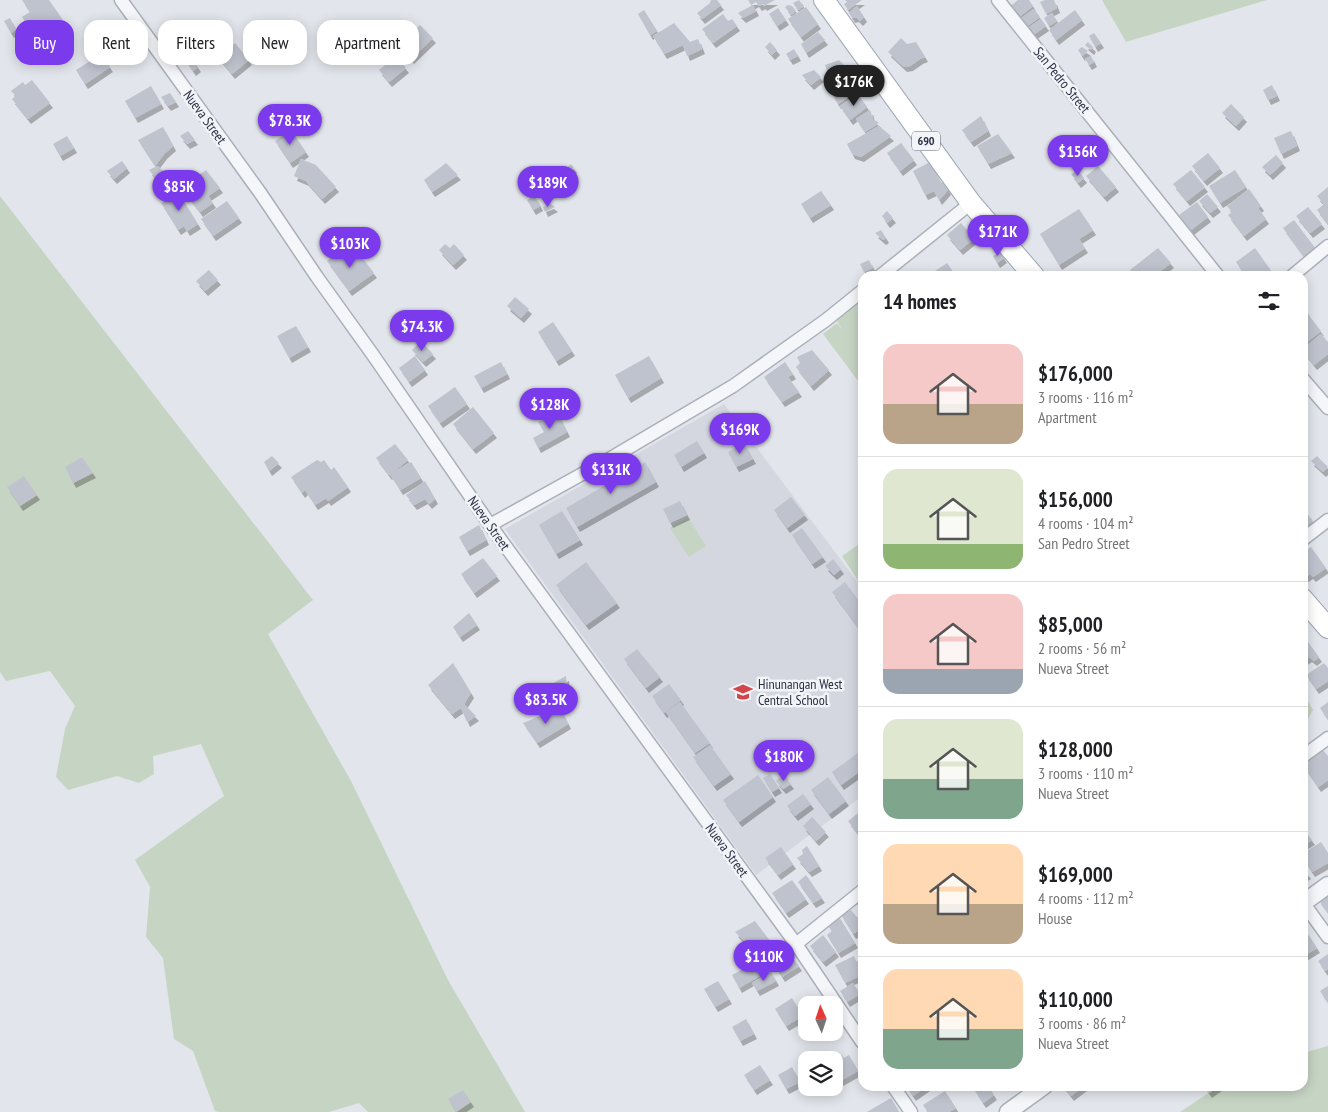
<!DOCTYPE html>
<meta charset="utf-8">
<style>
:root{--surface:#fff;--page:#f6f6f6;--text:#202124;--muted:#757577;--line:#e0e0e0;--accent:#7c3aed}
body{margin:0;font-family:"PT Sans Narrow",sans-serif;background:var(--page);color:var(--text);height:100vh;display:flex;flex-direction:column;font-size:19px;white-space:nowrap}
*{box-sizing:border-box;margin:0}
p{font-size:16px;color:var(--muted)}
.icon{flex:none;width:28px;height:28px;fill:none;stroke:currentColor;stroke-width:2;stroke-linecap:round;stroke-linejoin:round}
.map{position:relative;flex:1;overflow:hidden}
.panel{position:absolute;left:858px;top:271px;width:450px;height:820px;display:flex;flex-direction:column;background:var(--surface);border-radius:15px;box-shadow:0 2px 12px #0003}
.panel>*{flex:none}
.top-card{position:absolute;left:15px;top:20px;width:475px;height:45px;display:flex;gap:10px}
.needle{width:32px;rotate:357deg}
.buttons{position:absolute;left:798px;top:996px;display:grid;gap:10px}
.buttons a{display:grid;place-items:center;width:45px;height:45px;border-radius:10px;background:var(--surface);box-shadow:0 2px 12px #0003;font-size:25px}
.price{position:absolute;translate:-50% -42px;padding:0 11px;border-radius:18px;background:var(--accent);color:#fff;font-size:16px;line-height:32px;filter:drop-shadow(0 1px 2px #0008)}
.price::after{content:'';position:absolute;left:50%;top:30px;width:15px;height:11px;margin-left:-8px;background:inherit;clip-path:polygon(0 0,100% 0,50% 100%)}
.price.on{background:#222;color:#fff}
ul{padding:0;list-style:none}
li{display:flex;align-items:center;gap:15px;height:125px;padding:0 25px}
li+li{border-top:1px solid var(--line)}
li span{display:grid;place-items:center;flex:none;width:140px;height:100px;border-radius:15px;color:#555}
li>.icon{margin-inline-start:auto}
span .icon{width:60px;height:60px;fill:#fffc;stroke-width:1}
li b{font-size:21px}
h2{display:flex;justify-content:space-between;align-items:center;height:60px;padding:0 25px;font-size:21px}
.tag{padding:0 18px;border-radius:15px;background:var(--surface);box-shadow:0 2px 12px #0003;font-size:18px;line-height:45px}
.tag.on{background:var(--accent);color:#fff}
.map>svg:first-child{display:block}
.built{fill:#d4d7e0}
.green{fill:#c6d5c3}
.building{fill:#bfc3ce;filter:url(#shadow)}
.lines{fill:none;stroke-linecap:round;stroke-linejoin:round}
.minor-casing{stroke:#abafb9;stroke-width:15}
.tertiary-casing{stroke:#abafb9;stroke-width:19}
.primary-casing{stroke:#a1a7b7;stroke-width:22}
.minor{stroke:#f5f6f9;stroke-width:12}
.tertiary{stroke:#f5f6f9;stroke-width:16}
.primary{stroke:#fff;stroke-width:20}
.labels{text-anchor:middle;stroke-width:5;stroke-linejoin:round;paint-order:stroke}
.shield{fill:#f2f4f8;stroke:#666b79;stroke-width:1}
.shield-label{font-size:12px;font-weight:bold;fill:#2a3043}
.street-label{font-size:14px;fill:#2a3043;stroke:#f2f4f8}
.poi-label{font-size:14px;fill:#2a3043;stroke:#f2f4f8;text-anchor:start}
</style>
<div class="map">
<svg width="1328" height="1112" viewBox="0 0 1328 1112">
<defs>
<filter id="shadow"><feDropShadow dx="3" dy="5" stdDeviation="0" flood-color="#0004"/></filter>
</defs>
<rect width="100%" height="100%" fill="#e2e5eb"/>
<path class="built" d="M724,404L862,588V796L756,875L505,529Z"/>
<path class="green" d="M1102,0H1267L1126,42Z
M0,196L313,600L268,634L351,781L448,980L525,1112H368L359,1103L329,1112H219L215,1111L193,1051L174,1039L163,958L146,937L150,887L135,860L224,796L201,744L153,756L154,774L139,783L117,776L68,790L56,777L65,729L75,706L50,671L6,681L0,672Z
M862,295V386L823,334L837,323L843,330L837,321Z
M688,517L706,546L689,557L670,528Z
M862,542V587L842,556Z
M1303,692L1313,710L1303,727H1302Z
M1328,1046V1112H1180L1219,1086L1238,1091L1254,1086H1302L1303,1053Z"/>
<path class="building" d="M22,0H49L63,20L36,39L22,17L30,12Z
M711,0H717L721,5L702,19L697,13L710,3Z
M748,0H775L764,6L763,4L759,6L756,2L751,5Z
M799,0L804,6L798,10L793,3Z
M845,0H862L848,10L844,4L847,2Z
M1018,0H1029L1033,6L1018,18L1009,7Z
M1045,0H1054L1057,8L1046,14L1040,2Z
M753,5L756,11L743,18L738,13Z
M788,5L792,6L796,11L791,15L785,7Z
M857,6L864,17L860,21L856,17L852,18L849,13Z
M806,7L818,24L801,37L788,19Z
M778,8L786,20L777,26L769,14Z
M1034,9L1040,17L1026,27L1020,19Z
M644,10L657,31L650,35L638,14Z
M1075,10L1082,20L1056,40L1049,30Z
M1052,13L1057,21L1049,26L1044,18Z
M723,14L728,21L732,19L737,26L713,43L702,29Z
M10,18L16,29L11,33L4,21Z
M1041,19L1046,26L1033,35L1028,28Z
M214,21L230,42L213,54L196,58L193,60L198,67L193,71L186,61L194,55L185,44Z
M674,23L690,42L698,39L702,49L687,56L683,45L664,54L653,36Z
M420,25L433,38L411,59L398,45Z
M818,32L825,40L806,53L801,44Z
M1094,33L1101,43L1095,47L1089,36Z
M901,38L907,44L916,42L925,57L920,59L910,66L904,67L888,52Z
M770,42L777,50L772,55L765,47Z
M1088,42L1093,47L1091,50L1085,45Z
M235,43L249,60L232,74L218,57Z
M1082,47L1088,51L1082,56L1078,50Z
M794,49L798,56L790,60L786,54Z
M101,54L110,67L85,84L76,70Z
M396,56L406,68L389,82L379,70Z
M1091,56L1094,62L1089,65L1085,59Z
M839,60L845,66L828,73L825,65Z
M814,70L821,77L811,85L802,75Z
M32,80L50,103L28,119L12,99L16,96L11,91L23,82L25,85Z
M851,84L856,92L838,104L833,96Z
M1272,85L1277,96L1268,100L1263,90Z
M151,86L161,104L135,118L125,101Z
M170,93L176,102L168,106L161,97Z
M858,94L867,107L850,120L840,106Z
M1231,104L1244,117L1236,126L1222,113Z
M870,110L873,119L879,123L865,132L856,119Z
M981,116L988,131L971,142L962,130Z
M879,126L891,136L861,157L852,154L847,144Z
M163,127L173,146L164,154L155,166L138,140Z
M291,130L306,152L290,163L275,141Z
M188,131L195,140L187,144L180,136Z
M1291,131L1297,146L1281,154L1274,138Z
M998,134L1012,153L988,164L977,146Z
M67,136L74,148L60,156L53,144Z
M901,143L914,160L900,171L887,153Z
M1208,153L1220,168L1204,181L1192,166Z
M1276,155L1283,163L1270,175L1262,167Z
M301,159L316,165L336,187L322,199L306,181L294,176Z
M122,161L127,168L114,179L107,171Z
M930,162L941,183L943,181L948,190L939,200L934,191L925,195L913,171Z
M446,163L458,175L432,192L424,180Z
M571,164L574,168L564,179L558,171L562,168L564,170Z
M157,166L165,172L157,180L149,170Z
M1098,166L1116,187L1104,197L1086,176Z
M206,170L220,188L208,196L213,203L200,212L181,187Z
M1191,170L1205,187L1187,201L1173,184Z
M1235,170L1246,187L1220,203L1209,186Z
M1078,171L1084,178L1078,183L1071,174Z
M554,186L556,191L548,195L546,190Z
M1328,187V224L1317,210L1324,204L1317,196Z
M1249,189L1261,206L1258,208L1266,219L1244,236L1228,215L1232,212L1227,206Z
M821,191L831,205L810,218L801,204Z
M178,192L198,224L187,231L184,226L178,230L161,203Z
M1207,194L1218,207L1210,213L1199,201Z
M535,196L540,206L533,210L527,200Z
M227,201L239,218L213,236L201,219Z
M1197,202L1208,217L1191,230L1179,215Z
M551,204L555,207L545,212L543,207Z
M1308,207L1322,224L1310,233L1296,216Z
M1079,209L1093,230L1079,239L1085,248L1059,265L1040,234Z
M887,211L893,218L887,223L882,216Z
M1294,220L1316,249L1305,258L1283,228Z
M961,223L967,230L969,228L977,236L960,250L947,235Z
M881,230L886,238L883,240L875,233Z
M445,244L450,248L454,244L464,255L453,265L439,250Z
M1158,248L1171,263L1154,276H1135L1130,270Z
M1255,248L1272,272L1266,276H1246L1236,262Z
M343,249L350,257L357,251L374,273L349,291L327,261Z
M1000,252L1004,258L997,263L993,256Z
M869,260L873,268L864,272L860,264Z
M947,263L956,276H930L929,275Z
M209,270L218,280L205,291L196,281Z
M515,297L529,309L521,318L507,306Z
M1302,305L1310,316L1302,321Z
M1310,317L1321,331L1302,346V323Z
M553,322L572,351L556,361L538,332Z
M296,326L308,347L289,358L277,336Z
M1321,334L1328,342V354L1314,365L1302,350Z
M421,341L433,354L423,362L412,350Z
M812,350L829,370L811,386L796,367L800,363L797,357Z
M415,356L425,370L409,382L399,368Z
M649,356L661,378L628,398L615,375Z
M501,362L507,374L481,388L474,376Z
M785,362L793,374L788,377L799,392L782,402L764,377Z
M455,387L467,404L440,423L428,406Z
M473,407L494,433L473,449L453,424Z
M557,412L567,432L538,448L533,438L544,432L538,422Z
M697,441L704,453L681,467L674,455Z
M744,443L753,459L736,467L728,452Z
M395,444L408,460L389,475L376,458Z
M272,456L279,463L269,471L264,462Z
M1317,456L1328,467L1323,472L1311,461Z
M82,457L93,473L73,483L65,467Z
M317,460L321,462L324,460L331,470L334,467L348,487L328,501L326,498L315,505L305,490L302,493L291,477Z
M411,462L421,478L400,490L390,474Z
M645,462L656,482L577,527L566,508Z
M24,476L37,495L20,506L7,487Z
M425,481L435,499L429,504L425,499L414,505L406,495Z
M791,497L805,515L787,528L774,510Z
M680,501L687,515L670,523L663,509Z
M1302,507L1313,521L1302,529Z
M562,511L580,540L556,554L539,525Z
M479,525L486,540L467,551L459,537Z
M802,528L823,557L812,564L792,535Z
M1311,547L1326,568L1313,577L1310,574L1303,579L1302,554Z
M483,558L497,576L474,593L461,574Z
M833,559L841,569L834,575L825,566Z
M586,562L617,603L586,625L556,585Z
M845,582L862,605V630L861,631L832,592Z
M469,613L477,625L460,637L453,627Z
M1305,638L1319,657L1314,661L1309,657L1302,662V640Z
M637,649L660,677L646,688L624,659Z
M453,663L471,693L464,704L476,716L467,722L461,708L452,714L428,685Z
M1324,663L1328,668V681L1316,689L1306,675Z
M566,676L567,687L573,691L559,703L546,687Z
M669,684L681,700L664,713L652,696Z
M680,702L710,743L695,753L666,712Z
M1328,702V720L1320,708Z
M560,708L568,724L537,743L523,723Z
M710,745L731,774L714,786L693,757Z
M862,750V770L841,785L832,772Z
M1323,750L1328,756V780L1318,787L1302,764Z
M770,774L779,788L772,792L763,778Z
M758,775L773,797L739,822L723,800Z
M784,775L791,784L783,789L776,781Z
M828,777L846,801L829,814L811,790Z
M803,794L811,804L795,816L787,806Z
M862,810V839L848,821Z
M812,817L826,832L816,841L803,826Z
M1302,827L1312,840L1302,846Z
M1321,842L1328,853V863L1312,872L1302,857V854Z
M807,846L819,866L809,872L797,858L803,854L802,850Z
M781,847L793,864L778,875L765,858Z
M1302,867L1308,874L1302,878Z
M806,875L822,898L813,903L798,882Z
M792,880L806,899L786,913L772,893Z
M1328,891V913L1318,899Z
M862,899V910L855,903Z
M851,910L862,923V928L853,934L841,915Z
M838,915L855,943L838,953L827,935L832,931L826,922Z
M755,921L770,941L752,949L735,932Z
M1302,925L1317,948L1302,957Z
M823,935L836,952L823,962L810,946Z
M1328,954V969L1325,971L1318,961Z
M791,955L799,966L782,977L775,966Z
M854,956L862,975L845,983L835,965Z
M758,961L765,973L739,988L732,975Z
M771,972L776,981L757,991L752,983Z
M718,981L729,999L715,1007L704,989Z
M853,983L860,994L847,1002L840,991Z
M1328,986V1003L1320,991Z
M792,998L803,1016L786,1026L775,1009Z
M820,998L825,1005H808Z
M746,1019L754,1034L740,1041L732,1027Z
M842,1055L844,1058L849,1055L858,1071L835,1084L834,1060Z
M760,1065L770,1080L754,1090L744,1075Z
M792,1067L800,1082L786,1089L778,1075Z
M906,1086H927L913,1096Z
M982,1086H988L994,1095L983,1103L975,1091Z
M1063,1086H1084L1071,1096Z
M1204,1086H1219L1209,1093Z
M463,1090L471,1102L456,1112L448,1099Z
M945,1091L956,1108L949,1112H928L923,1105Z
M891,1098L899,1112H867Z"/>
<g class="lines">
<g class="minor-casing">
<path id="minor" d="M121,0L261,194L317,277L373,355L490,525L796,944L862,1042
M998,0L1218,276
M880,276L971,203
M1292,276L1328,246
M1302,378L1328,408
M490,525L611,458L733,386L826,320L862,291
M1302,540L1328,520
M1302,757L1328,738
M1302,901L1328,937
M796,944L862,891
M893,1086L911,1112"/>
</g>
<g class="tertiary-casing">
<path id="tertiary" d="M1302,904L1328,885
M1008,1112L1044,1086"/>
</g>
<g class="primary-casing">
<path id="primary" d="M824,0L971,203L1034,276
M1302,598L1328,628"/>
</g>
<use href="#minor" class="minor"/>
<use href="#tertiary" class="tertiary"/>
<use href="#primary" class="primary"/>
</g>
<defs>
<g id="school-bare" transform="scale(1.5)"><path d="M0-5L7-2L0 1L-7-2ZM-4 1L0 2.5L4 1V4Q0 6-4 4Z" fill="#d1464b" stroke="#f2f4f8" stroke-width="2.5" paint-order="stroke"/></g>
</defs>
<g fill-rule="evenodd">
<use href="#school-bare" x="743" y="692"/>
</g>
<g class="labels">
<rect class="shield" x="912" y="131.5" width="28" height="19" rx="4"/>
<g class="shield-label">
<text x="926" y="145">690</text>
</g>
<g class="street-label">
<text transform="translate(1062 80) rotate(51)" y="5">San Pedro Street</text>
<text transform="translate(205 117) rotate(54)" y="5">Nueva Street</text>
<text transform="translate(489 523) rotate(55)" y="5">Nueva Street</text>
<text transform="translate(727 850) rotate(54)" y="5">Nueva Street</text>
</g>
<g class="poi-label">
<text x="758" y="689">Hinunangan West<tspan x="758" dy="16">Central School</tspan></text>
</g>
</g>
</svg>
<div class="buttons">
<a><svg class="needle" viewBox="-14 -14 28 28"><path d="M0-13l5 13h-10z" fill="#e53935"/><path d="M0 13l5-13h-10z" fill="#757577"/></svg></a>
<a><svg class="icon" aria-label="layers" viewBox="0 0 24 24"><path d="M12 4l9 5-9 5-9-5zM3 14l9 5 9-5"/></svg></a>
</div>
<b class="price on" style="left:854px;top:107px">$176K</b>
<b class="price" style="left:290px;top:146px">$78.3K</b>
<b class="price" style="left:1078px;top:177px">$156K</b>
<b class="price" style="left:548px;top:208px">$189K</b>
<b class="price" style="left:179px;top:212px">$85K</b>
<b class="price" style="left:998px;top:257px">$171K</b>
<b class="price" style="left:350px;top:269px">$103K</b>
<b class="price" style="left:422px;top:352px">$74.3K</b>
<b class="price" style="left:550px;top:430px">$128K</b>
<b class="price" style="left:740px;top:455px">$169K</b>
<b class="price" style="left:611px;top:495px">$131K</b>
<b class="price" style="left:546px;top:725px">$83.5K</b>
<b class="price" style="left:784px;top:782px">$180K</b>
<b class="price" style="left:764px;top:982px">$110K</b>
<div class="top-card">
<a class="tag on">Buy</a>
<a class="tag">Rent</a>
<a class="tag">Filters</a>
<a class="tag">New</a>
<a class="tag">Apartment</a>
</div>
<section class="panel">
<h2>14 homes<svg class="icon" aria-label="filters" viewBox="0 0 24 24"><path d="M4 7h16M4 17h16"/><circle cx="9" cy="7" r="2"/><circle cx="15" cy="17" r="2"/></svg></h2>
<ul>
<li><span style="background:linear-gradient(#f6c9c9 60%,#b9a48a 0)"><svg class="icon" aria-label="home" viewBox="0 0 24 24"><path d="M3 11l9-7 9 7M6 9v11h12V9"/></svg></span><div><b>$176,000</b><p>3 rooms · 116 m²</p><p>Apartment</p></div></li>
<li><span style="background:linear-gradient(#dfe7d0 75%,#8fb573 0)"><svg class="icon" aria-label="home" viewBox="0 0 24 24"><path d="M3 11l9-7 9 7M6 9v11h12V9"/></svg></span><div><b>$156,000</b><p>4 rooms · 104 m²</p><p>San Pedro Street</p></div></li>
<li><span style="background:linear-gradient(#f6c9c9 75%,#9aa5b1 0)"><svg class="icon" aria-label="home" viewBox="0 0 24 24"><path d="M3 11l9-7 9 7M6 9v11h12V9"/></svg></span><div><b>$85,000</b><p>2 rooms · 56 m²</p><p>Nueva Street</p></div></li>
<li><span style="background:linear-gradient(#dfe7d0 60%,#7fa58c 0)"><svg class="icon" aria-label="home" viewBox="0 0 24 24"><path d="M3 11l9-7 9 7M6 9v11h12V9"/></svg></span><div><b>$128,000</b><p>3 rooms · 110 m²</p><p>Nueva Street</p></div></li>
<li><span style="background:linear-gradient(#ffd9b3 60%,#b9a48a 0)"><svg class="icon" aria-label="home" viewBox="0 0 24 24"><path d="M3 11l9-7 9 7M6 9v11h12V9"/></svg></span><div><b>$169,000</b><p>4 rooms · 112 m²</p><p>House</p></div></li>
<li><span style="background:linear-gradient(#ffd9b3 60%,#7fa58c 0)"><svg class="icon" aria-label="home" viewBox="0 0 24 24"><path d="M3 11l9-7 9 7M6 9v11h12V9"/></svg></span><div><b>$110,000</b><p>3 rooms · 86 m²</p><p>Nueva Street</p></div></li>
</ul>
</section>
</div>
